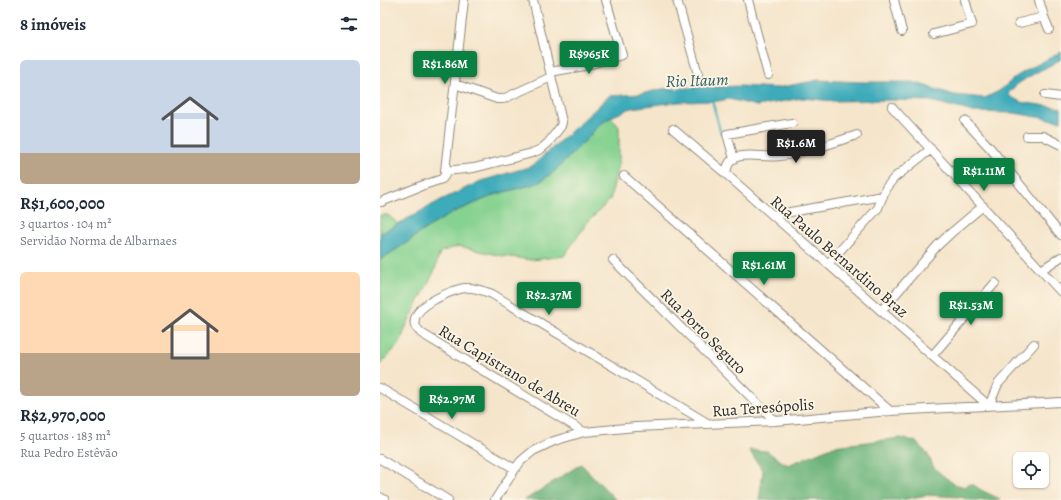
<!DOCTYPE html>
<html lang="pt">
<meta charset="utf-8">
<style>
:root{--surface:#fff;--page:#f6f6f7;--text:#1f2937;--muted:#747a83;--accent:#0b8043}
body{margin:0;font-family:Alegreya,serif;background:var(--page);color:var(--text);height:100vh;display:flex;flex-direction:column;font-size:15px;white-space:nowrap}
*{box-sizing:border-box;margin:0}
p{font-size:13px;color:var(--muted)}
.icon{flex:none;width:22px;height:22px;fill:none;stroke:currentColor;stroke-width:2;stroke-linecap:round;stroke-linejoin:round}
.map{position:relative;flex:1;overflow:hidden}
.side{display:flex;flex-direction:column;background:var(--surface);width:380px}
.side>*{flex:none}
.tools{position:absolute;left:633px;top:452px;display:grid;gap:8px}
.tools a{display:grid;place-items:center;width:36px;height:36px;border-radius:6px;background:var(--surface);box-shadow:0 1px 3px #0004;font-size:20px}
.price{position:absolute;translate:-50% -34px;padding:0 9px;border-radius:4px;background:var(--accent);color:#fff;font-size:13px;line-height:26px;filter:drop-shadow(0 1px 2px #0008)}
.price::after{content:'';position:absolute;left:50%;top:24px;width:12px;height:9px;margin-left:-6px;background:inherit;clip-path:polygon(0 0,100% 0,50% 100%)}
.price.selected{background:#222;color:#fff}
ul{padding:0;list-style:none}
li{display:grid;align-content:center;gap:8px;height:212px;padding:0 20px}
li span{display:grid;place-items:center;height:124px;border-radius:6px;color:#555}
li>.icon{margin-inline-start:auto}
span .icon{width:72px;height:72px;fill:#fffc;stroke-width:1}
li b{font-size:17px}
h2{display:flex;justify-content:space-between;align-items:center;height:48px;padding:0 20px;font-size:17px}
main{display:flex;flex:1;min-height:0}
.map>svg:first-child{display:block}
.green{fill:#86d290;stroke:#587e5e}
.forest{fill:#6cb47a;stroke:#4c7052}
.water{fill:#3cabba;stroke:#346b72}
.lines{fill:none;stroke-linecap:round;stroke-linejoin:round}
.stream{stroke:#3cabba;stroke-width:2}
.minor-casing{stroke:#90887b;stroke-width:10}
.minor{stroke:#fff;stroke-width:8}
.labels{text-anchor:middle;stroke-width:3.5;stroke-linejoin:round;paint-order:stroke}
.street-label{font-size:16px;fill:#2b2b2b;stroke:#fcf5e5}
.water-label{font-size:17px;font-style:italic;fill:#325e64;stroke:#fcf5e5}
</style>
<main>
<section class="side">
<h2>8 imóveis<svg class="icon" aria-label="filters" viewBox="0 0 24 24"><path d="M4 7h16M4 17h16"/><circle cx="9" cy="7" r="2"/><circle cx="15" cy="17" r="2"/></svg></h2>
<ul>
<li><span style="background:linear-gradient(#c9d6e8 75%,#b9a48a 0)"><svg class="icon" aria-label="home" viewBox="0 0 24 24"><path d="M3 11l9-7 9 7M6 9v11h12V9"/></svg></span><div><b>R$1,600,000</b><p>3 quartos · 104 m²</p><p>Servidão Norma de Albarnaes</p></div></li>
<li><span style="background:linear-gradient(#ffd9b3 65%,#b9a48a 0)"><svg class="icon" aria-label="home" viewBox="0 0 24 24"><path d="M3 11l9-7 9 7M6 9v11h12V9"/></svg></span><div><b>R$2,970,000</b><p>5 quartos · 183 m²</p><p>Rua Pedro Estêvão</p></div></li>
</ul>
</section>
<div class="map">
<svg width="681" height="500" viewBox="0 0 681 500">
<rect width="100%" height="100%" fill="#fcf5e5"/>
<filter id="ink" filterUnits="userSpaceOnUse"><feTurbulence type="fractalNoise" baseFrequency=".025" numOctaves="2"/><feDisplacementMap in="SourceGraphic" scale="8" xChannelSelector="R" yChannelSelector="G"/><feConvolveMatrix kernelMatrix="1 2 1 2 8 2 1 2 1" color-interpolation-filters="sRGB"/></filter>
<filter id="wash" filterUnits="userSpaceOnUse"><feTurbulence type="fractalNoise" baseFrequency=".012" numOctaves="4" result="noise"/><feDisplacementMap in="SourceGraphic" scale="16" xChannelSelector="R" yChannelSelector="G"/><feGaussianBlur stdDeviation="0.9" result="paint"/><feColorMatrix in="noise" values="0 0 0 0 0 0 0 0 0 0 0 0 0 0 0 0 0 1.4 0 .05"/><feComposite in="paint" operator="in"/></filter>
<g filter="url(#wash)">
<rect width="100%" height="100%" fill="#f5e5cb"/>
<path class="green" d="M231,117L239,127V162L230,200L207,223L184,256L151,260L117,255L79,246L60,252L54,272L27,324L20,343L1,364H0V260L29,241L45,229L74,212L117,194L158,183L175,171L205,141L219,125Z
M0,215H8L18,224L0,234Z"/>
<path class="forest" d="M521,438L535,441L547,453L553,466L561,474L574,484L585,487L589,484L594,485L601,490L620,499V500H590L580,497L546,495L521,500H379L383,471L369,450L387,451L399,460L408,465L454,446Z
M201,464L236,500H145Z"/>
<path class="water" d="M681,52V59C666,69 638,79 628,94C632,99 636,98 640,102L681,108V121L634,113L593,112L551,101L514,100L453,101L422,98L377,106L349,99L338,101L297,102L251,108L231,117L219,125L205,141L175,171L158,183L117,194L74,212L45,229L29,241L0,260V234L61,200L101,181L152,166L198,125L229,96L260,94L282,89L360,86L397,88L438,80L479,82H533L574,95L605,98L619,91L637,76L649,69Z"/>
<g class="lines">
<path class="stream" d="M332,100L341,134"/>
</g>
</g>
<g filter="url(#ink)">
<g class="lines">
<g class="minor-casing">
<path id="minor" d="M297,0L318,74
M368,0L388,75
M514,0L522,31
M659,0L664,17L669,29
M639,23L664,17
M554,34L592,24L585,0
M170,72L204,66L242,55L226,0
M75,84L117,99H123L171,77
M665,95L681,97
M512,107L681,292
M585,121L611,149L681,235
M293,129L346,174L609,406L618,384L654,344
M647,136H663L681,145
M354,159L347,134L412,123
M65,171L84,0
M346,174C347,166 349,160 357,157C368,153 387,158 400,156C426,153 452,143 477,135
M244,176L510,411
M1,202L41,186L62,179L65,175V171L94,168L152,153L161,149L168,143L181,126L182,122L153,0
M393,215L503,196
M233,260L395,421
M448,264L498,208L506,188L514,178L551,149
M661,270L681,257
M501,311L557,246L571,233L603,206
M552,356L615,283
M0,388L135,469
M204,432L41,333C39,330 36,328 35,325C30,307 71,290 85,288C94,287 104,291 112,294L329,424
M0,459L68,500
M0,497L5,500
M115,500L135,469L141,461L153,451L174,441L204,432L256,427L395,421L510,411L681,402"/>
</g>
<use href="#minor" class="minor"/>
</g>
</g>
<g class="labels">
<g class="street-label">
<text transform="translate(460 256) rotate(41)" y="6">Rua Paulo Bernardino Braz</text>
<text transform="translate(324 331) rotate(45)" y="6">Rua Porto Seguro</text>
<text transform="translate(130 370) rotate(31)" y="6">Rua Capistrano de Abreu</text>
<text transform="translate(383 407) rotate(-4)" y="6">Rua Teresópolis</text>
</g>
<g class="water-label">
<text transform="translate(317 80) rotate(-2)" y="6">Rio Itaum</text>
</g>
</g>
</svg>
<div class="tools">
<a><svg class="icon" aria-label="locate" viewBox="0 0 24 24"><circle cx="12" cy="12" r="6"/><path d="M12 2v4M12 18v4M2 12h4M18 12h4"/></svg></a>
</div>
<b class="price" style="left:209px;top:75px">R$965K</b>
<b class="price" style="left:65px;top:85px">R$1.86M</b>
<b class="price selected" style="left:416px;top:164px">R$1.6M</b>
<b class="price" style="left:604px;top:192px">R$1.11M</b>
<b class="price" style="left:384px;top:286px">R$1.61M</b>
<b class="price" style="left:169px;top:316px">R$2.37M</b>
<b class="price" style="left:591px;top:326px">R$1.53M</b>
<b class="price" style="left:72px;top:420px">R$2.97M</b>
</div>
</main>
